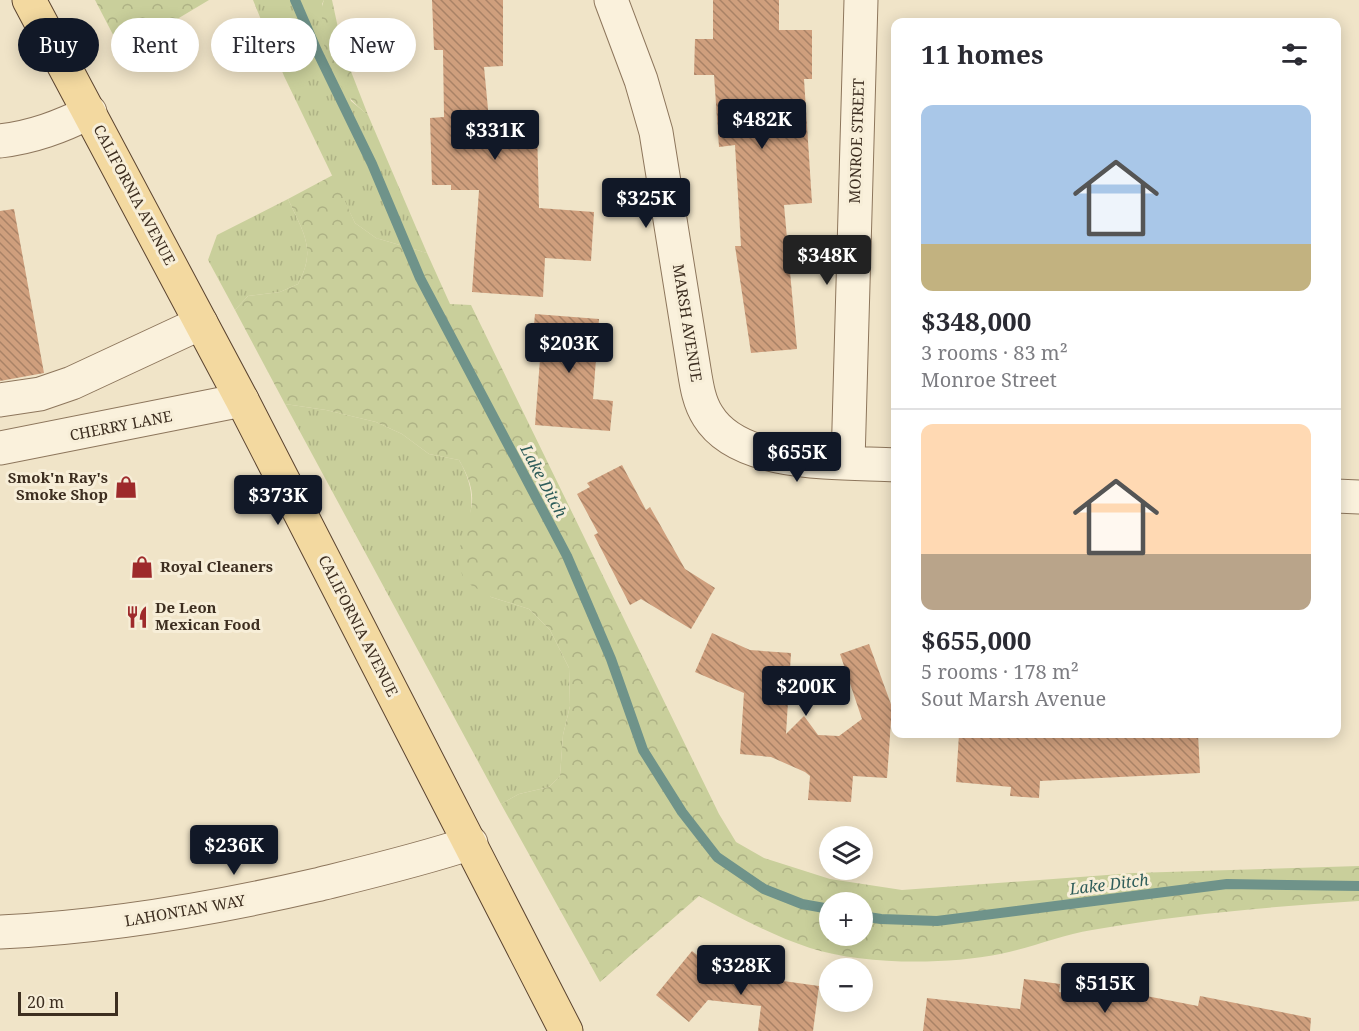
<!DOCTYPE html>
<meta charset="utf-8">
<style>
:root{--surface:#fff;--page:#f7f7f7;--text:#2b2b33;--muted:#7c7c81;--line:#e1e1e2;--accent:#111827}
body{margin:0;font-family:"Noto Serif",serif;background:var(--page);color:var(--text);height:100vh;display:flex;flex-direction:column;font-size:22px;white-space:nowrap}
*{box-sizing:border-box;margin:0}
p{font-size:20px;color:var(--muted)}
.icon{flex:none;width:33px;height:33px;fill:none;stroke:currentColor;stroke-width:2;stroke-linecap:round;stroke-linejoin:round}
.map{position:relative;flex:1;overflow:hidden}
.panel{position:absolute;left:891px;top:18px;width:450px;height:720px;display:flex;flex-direction:column;background:var(--surface);border-radius:12px;box-shadow:0 3px 15px #0003}
.panel>*{flex:none}
.hud{position:absolute;left:18px;top:18px;width:570px;height:54px;display:flex;gap:12px}
.fabs{position:absolute;left:819px;top:826px;display:grid;gap:12px}
.fabs a{display:grid;place-items:center;width:54px;height:54px;border-radius:50%;background:var(--surface);box-shadow:0 3px 15px #0003;font-size:30px}
.scale{position:absolute;left:18px;bottom:15px;width:100px;box-sizing:border-box;padding-left:6px;border:3px solid #3d2e20;border-top:0;font-size:16px;line-height:21px;white-space:nowrap;color:#3d2e20;-webkit-text-stroke:4px #f7eed8;paint-order:stroke}
.price{position:absolute;translate:-50% -51px;padding:0 14px;border-radius:6px;background:var(--accent);color:#fff;font-size:20px;line-height:39px;filter:drop-shadow(0 2px 3px #0008)}
.price::after{content:'';position:absolute;left:50%;top:36px;width:18px;height:14px;margin-left:-9px;background:inherit;clip-path:polygon(0 0,100% 0,50% 100%)}
.price.selected{background:#222;color:#fff}
ul{padding:0;list-style:none}
li{display:grid;align-content:center;gap:12px;height:318px;padding:0 30px}
li+li{border-top:2px solid var(--line)}
li span{display:grid;place-items:center;height:186px;border-radius:12px;color:#555}
li>.icon{margin-inline-start:auto}
span .icon{width:108px;height:108px;fill:#fffc;stroke-width:1}
li b{font-size:26px}
h2{display:flex;justify-content:space-between;align-items:center;height:72px;padding:0 30px;font-size:26px}
.tag{padding:0 21px;border-radius:27px;background:var(--surface);box-shadow:0 3px 15px #0003;font-size:21px;line-height:54px}
.tag.selected{background:var(--accent);color:#fff}
.map>svg:first-child{display:block}
.grass{fill:url(#grass-tufts)}
.forest{fill:url(#forest-crowns);fill-rule:evenodd}
.lines{fill:none;stroke-linecap:round;stroke-linejoin:round}
.stream{stroke:#6f938a;stroke-width:10}
.building{fill:url(#building-back-hatch)}
.minor-casing{stroke:#8d765c;stroke-width:35}
.major-casing{stroke:#5b4430;stroke-width:35}
.minor{stroke:#faf1dc;stroke-width:33}
.major{stroke:#f3d9a0;stroke-width:33}
.labels{text-anchor:middle;stroke-width:6;stroke-linejoin:round;paint-order:stroke}
.street-label{font-size:15px;fill:#3d2e20;stroke:#f7eed8}
.poi-label{font-size:15px;font-weight:bold;fill:#3d2e20;stroke:#f7eed8;text-anchor:start}
.water-label{font-size:16px;font-style:italic;fill:#2f5d5a;stroke:#f7eed8}
</style>
<div class="map">
<svg width="1359" height="1031" viewBox="0 0 1359 1031">
<defs>
<pattern id="grass-tufts" width="24" height="20" patternUnits="userSpaceOnUse" patternTransform="scale(1.5)"><rect width="24" height="20" fill="#c9cf9b"/><path d="M3 7l-1-3M5 7V3M7 7l1-3M15 17l-1-3M17 17v-4M19 17l1-3" fill="none" stroke="#aeb285"/></pattern>
<pattern id="forest-crowns" width="20" height="18" patternUnits="userSpaceOnUse" patternTransform="scale(1.5)"><rect width="20" height="18" fill="#c9cf9b"/><path d="M2 6a3 3 0 1 1 6 0M12 15a3 3 0 1 1 6 0" fill="none" stroke="#aeb285"/></pattern>
<pattern id="building-back-hatch" width="6" height="6" patternUnits="userSpaceOnUse" patternTransform="scale(1.5)"><rect width="6" height="6" fill="#cf9f7d"/><path d="M-1 5l2 2M0 0l6 6M5-1l2 2" fill="none" stroke="#a98266"/></pattern>
</defs>
<rect width="100%" height="100%" fill="#f0e4c8"/>
<path class="grass" d="M253,0H324L322,4L351,101L368,115L427,253L376,238L355,223L284,76Z
M288,199C303,232 317,249 298,284L280,292L248,296L235,310L208,260L217,235Z
M285,404L326,410L376,422L402,434L429,454L459,460C481,498 469,519 459,559L491,597L529,609L550,630L569,668L570,706L563,735L560,776L549,787L519,794L501,804Z"/>
<path class="forest" d="M95,0H209L122,52Z
M324,0H332L343,51L368,115C339,92 322,60 322,23C322,15 321,7 324,0Z
M333,175L355,223L376,238L427,253L450,304L471,305L719,814L736,842L764,858L830,879L902,890L1134,873L1359,866V901C1268,907 1182,914 1092,930C1061,935 1031,948 1000,954C945,965 863,965 810,948C770,935 735,915 699,896L600,982L501,804L519,794L549,787L560,776L563,735L570,706L569,668L550,630L529,609L491,597L464,581C462,574 459,565 459,558C462,514 487,508 459,460L429,454L402,434L376,422L326,410L285,404L235,310L248,296L280,292L298,284C317,249 303,232 288,199ZM830,903H862V936H830Z"/>
<g class="lines">
<path class="stream" d="M295,0L317,51L372,164L420,278L567,556L611,659L643,750L682,812L717,857L764,889L802,904L830,909
M862,916L881,919L937,921L1227,884L1359,886"/>
</g>
<path class="building" d="M432,0H503V66L484,67L490,130L537,129L539,208L594,212L591,261L545,258L543,297L472,292L479,190H451V185H432L430,118L444,117L443,50H434Z
M713,0H779V30H812V79H804L812,203L784,205L797,349L751,353L735,246H741L735,145L719,147L714,75H694L695,39H713Z
M14,209L44,373L0,381V211Z
M535,314L599,319L593,399L613,401L610,431L535,425L541,346H532Z
M622,465L646,510L650,507L685,569L715,588L691,629L641,599L630,605L594,535L598,533L577,494L590,487L587,483Z
M712,633L750,650L791,653L786,734L804,716L818,735L839,736L862,719L840,654L869,644L892,707L887,778L853,776L851,802L808,800L810,776L805,772L771,757L740,754L744,693L695,672Z
M959,734H1198L1200,773L1040,781L1039,798L1010,796L1011,787L956,782Z
M692,951L718,972L819,986L813,1031H758L761,1006L708,1000L689,1022L656,995Z
M1024,979L1060,984L1059,992L1108,999L1110,989L1198,1006L1200,996L1311,1018L1310,1031H923L927,998L1020,1009Z"/>
<g class="lines">
<g class="minor-casing">
<path id="minor" d="M611,0L641,80L656,132L693,363C696,381 698,401 708,416C740,468 841,462 896,465
M0,141C33,137 60,127 90,112
M0,400L40,394L72,383L201,323
M0,448L242,400
M848,462L861,0
M1336,496L1359,497
M0,932C107,927 212,909 316,885C369,872 420,860 471,843"/>
</g>
<g class="major-casing">
<path id="major" d="M29,0L242,400L566,1031"/>
</g>
<use href="#minor" class="minor"/>
<use href="#major" class="major"/>
</g>
<defs>
<g id="shop-bare" transform="scale(1.8)"><path d="M-5-2.5h2.3a2.7 3.5 0 0 1 5.4 0H5L5.5 6h-11ZM-1.5-2.5h3a1.5 2.3 0 0 0-3 0Z" fill="#9e2a2b" stroke="#f7eed8" stroke-width="2.5" paint-order="stroke"/></g>
<g id="restaurant-bare" transform="scale(1.8)"><path d="M-5-6h1v4h1v-4h1v4h1v-4h1v5L-1.5 .5V6h-2V.5L-5-1ZM5-6V6H3V1.5H1.5Q1.5-4 5-6Z" fill="#9e2a2b" stroke="#f7eed8" stroke-width="2.5" paint-order="stroke"/></g>
</defs>
<g fill-rule="evenodd">
<use href="#shop-bare" x="126" y="487"/>
<use href="#shop-bare" x="142" y="567"/>
<use href="#restaurant-bare" x="137" y="617"/>
</g>
<g class="labels">
<g class="street-label">
<text transform="translate(857 141) rotate(-88)" y="5">MONROE STREET</text>
<text transform="translate(134 195) rotate(62)" y="5">CALIFORNIA AVENUE</text>
<text transform="translate(687 323) rotate(81)" y="5">MARSH AVENUE</text>
<text transform="translate(121 426) rotate(-11)" y="5">CHERRY LANE</text>
<text transform="translate(358 626) rotate(63)" y="5">CALIFORNIA AVENUE</text>
<text transform="translate(185 911) rotate(-10)" y="5">LAHONTAN WAY</text>
</g>
<g class="poi-label">
<text x="108" y="483" text-anchor="end">Smok'n Ray's<tspan x="108" dy="17">Smoke Shop</tspan></text>
<text x="160" y="572">Royal Cleaners</text>
<text x="155" y="613">De Leon<tspan x="155" dy="17">Mexican Food</tspan></text>
</g>
<g class="water-label">
<text transform="translate(544 481) rotate(62)" y="6">Lake Ditch</text>
<text transform="translate(1109 884) rotate(-7)" y="6">Lake Ditch</text>
</g>
</g>
</svg>
<div class="fabs">
<a><svg class="icon" aria-label="layers" viewBox="0 0 24 24"><path d="M12 4l9 5-9 5-9-5zM3 14l9 5 9-5"/></svg></a>
<a>+</a>
<a>−</a>
</div>
<div class="scale">20 m</div>
<b class="price" style="left:762px;top:150px">$482K</b>
<b class="price" style="left:495px;top:161px">$331K</b>
<b class="price" style="left:646px;top:229px">$325K</b>
<b class="price selected" style="left:827px;top:286px">$348K</b>
<b class="price" style="left:569px;top:374px">$203K</b>
<b class="price" style="left:797px;top:483px">$655K</b>
<b class="price" style="left:278px;top:526px">$373K</b>
<b class="price" style="left:806px;top:717px">$200K</b>
<b class="price" style="left:234px;top:876px">$236K</b>
<b class="price" style="left:741px;top:996px">$328K</b>
<b class="price" style="left:1105px;top:1014px">$515K</b>
<div class="hud">
<a class="tag selected">Buy</a>
<a class="tag">Rent</a>
<a class="tag">Filters</a>
<a class="tag">New</a>
</div>
<section class="panel">
<h2>11 homes<svg class="icon" aria-label="filters" viewBox="0 0 24 24"><path d="M4 7h16M4 17h16"/><circle cx="9" cy="7" r="2"/><circle cx="15" cy="17" r="2"/></svg></h2>
<ul>
<li><span style="background:linear-gradient(#a9c7e8 75%,#c2b280 0)"><svg class="icon" aria-label="home" viewBox="0 0 24 24"><path d="M3 11l9-7 9 7M6 9v11h12V9"/></svg></span><div><b>$348,000</b><p>3 rooms · 83 m²</p><p>Monroe Street</p></div></li>
<li><span style="background:linear-gradient(#ffd9b3 70%,#b9a48a 0)"><svg class="icon" aria-label="home" viewBox="0 0 24 24"><path d="M3 11l9-7 9 7M6 9v11h12V9"/></svg></span><div><b>$655,000</b><p>5 rooms · 178 m²</p><p>Sout Marsh Avenue</p></div></li>
</ul>
</section>
</div>
